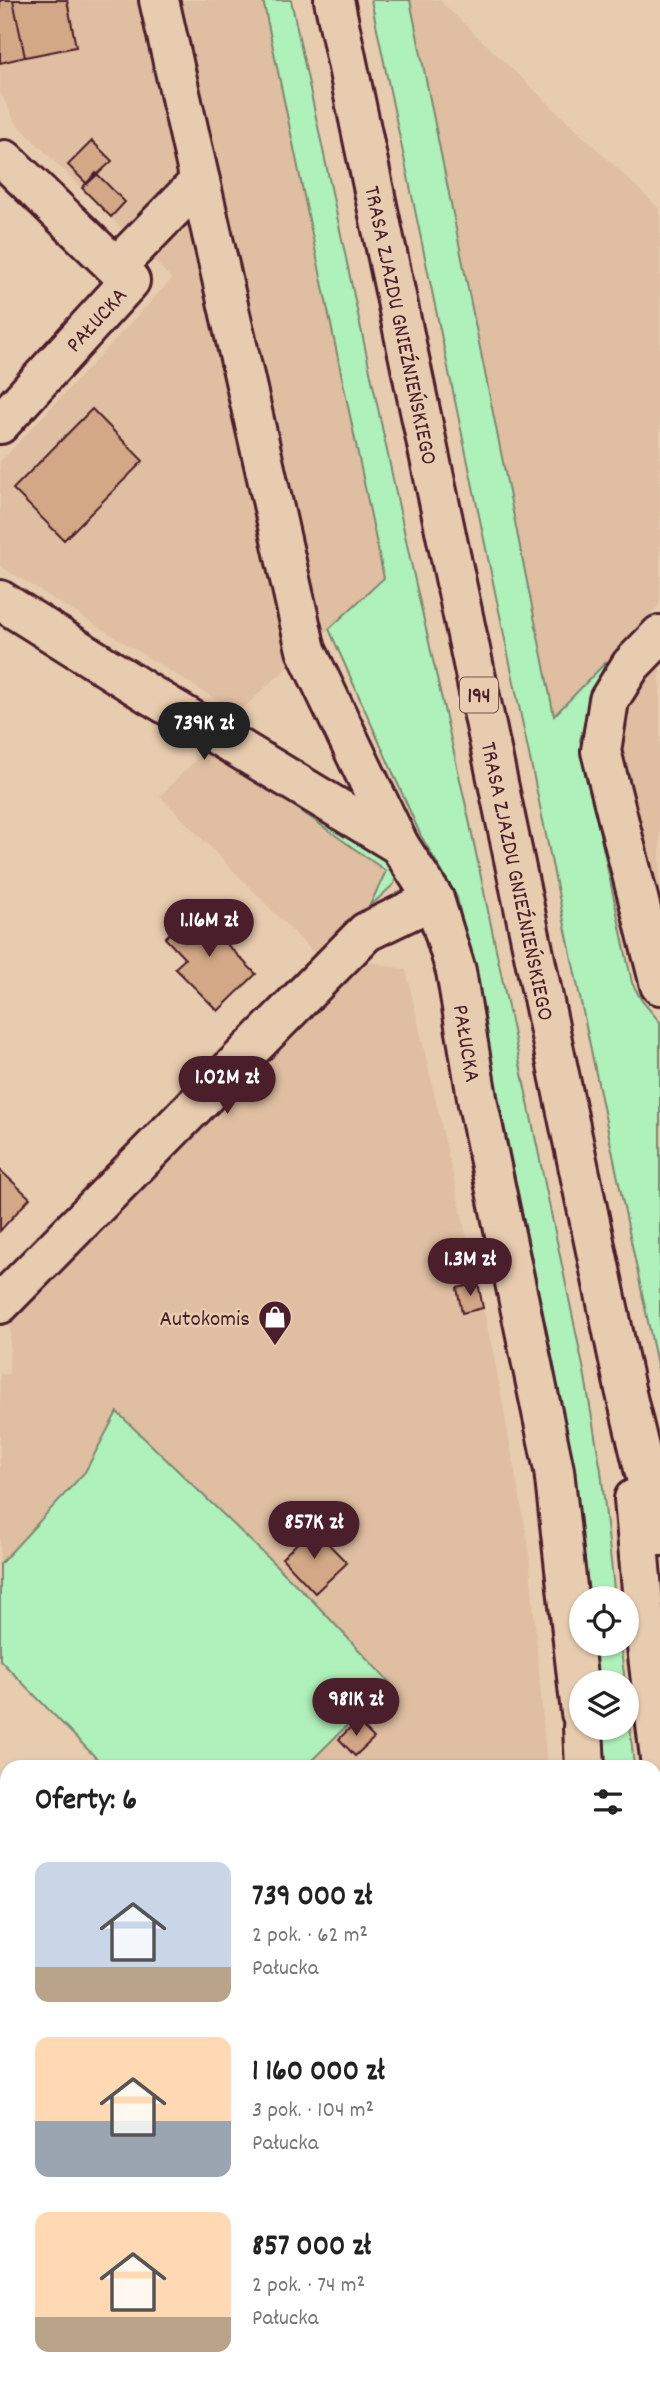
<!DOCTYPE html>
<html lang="pl">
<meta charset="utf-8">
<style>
:root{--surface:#fff;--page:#f6f6f6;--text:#222;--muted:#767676;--accent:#4a1f2b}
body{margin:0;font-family:Dekko,sans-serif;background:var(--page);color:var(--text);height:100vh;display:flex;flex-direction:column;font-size:26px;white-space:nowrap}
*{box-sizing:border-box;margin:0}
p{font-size:23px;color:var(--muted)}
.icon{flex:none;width:38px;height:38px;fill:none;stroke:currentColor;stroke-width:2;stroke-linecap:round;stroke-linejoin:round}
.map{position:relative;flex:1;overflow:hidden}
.drawer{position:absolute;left:0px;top:1760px;width:662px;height:625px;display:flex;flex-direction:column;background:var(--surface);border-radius:21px 21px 0 0;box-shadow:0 2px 5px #0004}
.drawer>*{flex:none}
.buttons{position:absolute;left:569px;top:1586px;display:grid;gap:14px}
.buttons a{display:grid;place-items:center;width:70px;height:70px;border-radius:50%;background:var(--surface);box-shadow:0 2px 5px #0004;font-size:35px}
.price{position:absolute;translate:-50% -60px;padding:0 16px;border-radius:24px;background:var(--accent);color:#fff;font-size:23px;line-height:46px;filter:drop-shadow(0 2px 4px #0008)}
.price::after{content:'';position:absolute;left:50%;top:42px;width:21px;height:16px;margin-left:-10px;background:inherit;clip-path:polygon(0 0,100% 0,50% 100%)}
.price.current{background:#222;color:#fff}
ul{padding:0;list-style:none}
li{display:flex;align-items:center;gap:21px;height:175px;padding:0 35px}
li span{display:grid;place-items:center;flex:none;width:196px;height:140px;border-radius:14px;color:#555}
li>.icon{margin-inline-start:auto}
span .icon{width:84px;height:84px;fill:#fffc;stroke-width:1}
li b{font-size:30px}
h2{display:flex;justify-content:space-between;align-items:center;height:84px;padding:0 35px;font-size:30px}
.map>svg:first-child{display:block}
.built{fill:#dfbea1}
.green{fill:#aff1ba;stroke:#7c8872;stroke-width:2}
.building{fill:#d3a886;stroke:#4a1f2b;stroke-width:2}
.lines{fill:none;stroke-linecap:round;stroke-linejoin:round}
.minor-casing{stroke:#4a1f2b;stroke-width:44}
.major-casing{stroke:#4a1f2b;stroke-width:44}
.minor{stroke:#e8ccaf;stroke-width:38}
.major{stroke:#e8ccaf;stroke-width:38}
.labels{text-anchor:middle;stroke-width:5;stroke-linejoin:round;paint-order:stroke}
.shield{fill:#e8ccaf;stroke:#795353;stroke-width:2}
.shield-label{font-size:21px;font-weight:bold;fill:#4a1f2b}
.street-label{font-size:23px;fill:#4a1f2b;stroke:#e8ccaf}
.poi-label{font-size:23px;fill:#4a1f2b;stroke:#e8ccaf;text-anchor:end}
</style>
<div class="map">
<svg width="660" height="2384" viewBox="0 0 660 2384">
<rect width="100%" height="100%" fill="#e8ccaf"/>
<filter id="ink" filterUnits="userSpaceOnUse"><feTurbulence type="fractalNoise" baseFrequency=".0143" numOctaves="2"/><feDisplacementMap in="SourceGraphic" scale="14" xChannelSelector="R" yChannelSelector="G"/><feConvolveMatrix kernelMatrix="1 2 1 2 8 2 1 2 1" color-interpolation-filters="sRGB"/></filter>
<g filter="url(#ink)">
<path class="built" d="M0,0H263L384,578L238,713L0,566V462L172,279L15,122L0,92Z
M410,0H439L660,209V604L554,717Z
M660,667V921L622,757V735L625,712L640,688Z
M209,746L387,871L369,907L315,954L160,796Z
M363,960L406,970L493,1352L528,1542L547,1767H105L0,1660V1374H9L11,1313L238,1090Z
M7,2305V2378H518L515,2384H0V2307Z"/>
<path class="green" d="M263,0H291L409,554L468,815L584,1371L601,1471L615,1598H587L572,1477L556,1376L457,897L421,836L329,629L384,578Z
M371,0H410L554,716L607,661L595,686L580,740L632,983L642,1001L660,1022V1379Z
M0,613C91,667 182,719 271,776C314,803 370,827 396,874L394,884L369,907L386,871L209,746L0,624Z
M117,1412L314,1602L390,1683L305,1767H105L0,1660V1564L85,1472Z
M592,1643H620L625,1682H597Z
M627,1697L634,1767H606L602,1727H626Z"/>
<path class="building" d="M0,0H13L25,57L0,63Z
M13,0H67L76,47L25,57Z
M92,141L112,161L87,184L68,165Z
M96,173L125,202L111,217L82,188Z
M92,409L143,461L64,540L13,489Z
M198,905L221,927L215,932L256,974L218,1011L175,968L185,959L165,938Z
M0,1170L30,1198L0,1231Z
M478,1283L483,1308L462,1313L457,1288Z
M313,1528L347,1563L315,1593L282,1558Z
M357,1721L374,1738L355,1756L339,1739Z
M7,1825V1859L5,1857L2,1861L0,1859V1832Z"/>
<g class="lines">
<g class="minor-casing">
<g id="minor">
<path d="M159,0L306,650L399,845"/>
<path d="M116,267L200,181"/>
<path id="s1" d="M0,424L130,281L5,160"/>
<path id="s2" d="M0,600L149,694L399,845L434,899L456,971L478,1104L554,1470L581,1713"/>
<path d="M660,635L631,665L609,700L601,751L660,985"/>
<path d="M0,1304L366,932L434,899"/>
<path d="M583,1727L585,1768"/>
<path d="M258,2378L284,2384"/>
<path d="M343,2378L347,2384"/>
<path d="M24,2384L28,2378"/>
<path d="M555,2384L558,2378"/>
</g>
</g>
<g class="major-casing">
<g id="major">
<path id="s3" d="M334,0L625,1389L660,1536"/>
<path d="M634,1499L647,1647L660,1758"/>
<path d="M654,2341L660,2299"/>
<path d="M646,2384L647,2378"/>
</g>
</g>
<use href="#minor" class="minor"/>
<use href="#major" class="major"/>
</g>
</g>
<defs>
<g id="shop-pin" transform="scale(1.75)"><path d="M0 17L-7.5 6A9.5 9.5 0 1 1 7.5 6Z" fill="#4a1f2b" stroke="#e8ccaf"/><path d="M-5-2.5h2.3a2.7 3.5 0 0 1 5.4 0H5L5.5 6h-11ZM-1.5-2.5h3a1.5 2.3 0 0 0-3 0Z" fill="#fff"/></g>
</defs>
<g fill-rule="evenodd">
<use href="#shop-pin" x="275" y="1317"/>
</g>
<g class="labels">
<rect class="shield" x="460" y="677.5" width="38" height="35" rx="5"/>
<g class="shield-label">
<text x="479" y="702">194</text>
</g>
<g class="street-label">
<text dy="8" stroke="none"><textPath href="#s1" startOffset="142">PAŁUCKA</textPath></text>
<text dy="8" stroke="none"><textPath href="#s3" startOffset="332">TRASA ZJAZDU GNIEŹNIEŃSKIEGO</textPath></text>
<text dy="8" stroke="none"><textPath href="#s3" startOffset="900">TRASA ZJAZDU GNIEŹNIEŃSKIEGO</textPath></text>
<text dy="8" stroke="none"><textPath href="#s2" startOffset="681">PAŁUCKA</textPath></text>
</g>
<g class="poi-label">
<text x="250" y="1325">Autokomis</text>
</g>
</g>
</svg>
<div class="buttons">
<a><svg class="icon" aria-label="locate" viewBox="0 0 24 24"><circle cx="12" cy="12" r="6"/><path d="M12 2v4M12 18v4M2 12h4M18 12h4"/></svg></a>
<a><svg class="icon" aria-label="layers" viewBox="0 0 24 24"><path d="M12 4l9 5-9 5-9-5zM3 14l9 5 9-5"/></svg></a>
</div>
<b class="price current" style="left:204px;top:762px">739K zł</b>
<b class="price" style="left:209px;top:959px">1.16M zł</b>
<b class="price" style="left:227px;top:1116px">1.02M zł</b>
<b class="price" style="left:470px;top:1298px">1.3M zł</b>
<b class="price" style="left:314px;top:1561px">857K zł</b>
<b class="price" style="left:356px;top:1738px">981K zł</b>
<section class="drawer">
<h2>Oferty: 6<svg class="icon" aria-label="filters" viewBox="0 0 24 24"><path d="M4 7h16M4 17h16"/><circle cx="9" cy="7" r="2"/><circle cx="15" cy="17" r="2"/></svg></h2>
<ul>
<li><span style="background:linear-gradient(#c9d6e8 75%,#b9a48a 0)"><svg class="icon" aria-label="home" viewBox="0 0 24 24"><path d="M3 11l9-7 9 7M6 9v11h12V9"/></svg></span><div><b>739 000 zł</b><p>2 pok. · 62 m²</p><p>Pałucka</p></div></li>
<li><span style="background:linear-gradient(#ffd9b3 60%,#9aa5b1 0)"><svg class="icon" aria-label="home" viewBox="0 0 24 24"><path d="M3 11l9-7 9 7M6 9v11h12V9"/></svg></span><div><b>1 160 000 zł</b><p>3 pok. · 104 m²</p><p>Pałucka</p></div></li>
<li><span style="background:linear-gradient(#ffd9b3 75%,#b9a48a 0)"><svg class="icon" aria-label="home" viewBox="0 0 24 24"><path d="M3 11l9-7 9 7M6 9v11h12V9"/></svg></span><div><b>857 000 zł</b><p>2 pok. · 74 m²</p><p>Pałucka</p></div></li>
</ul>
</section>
</div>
